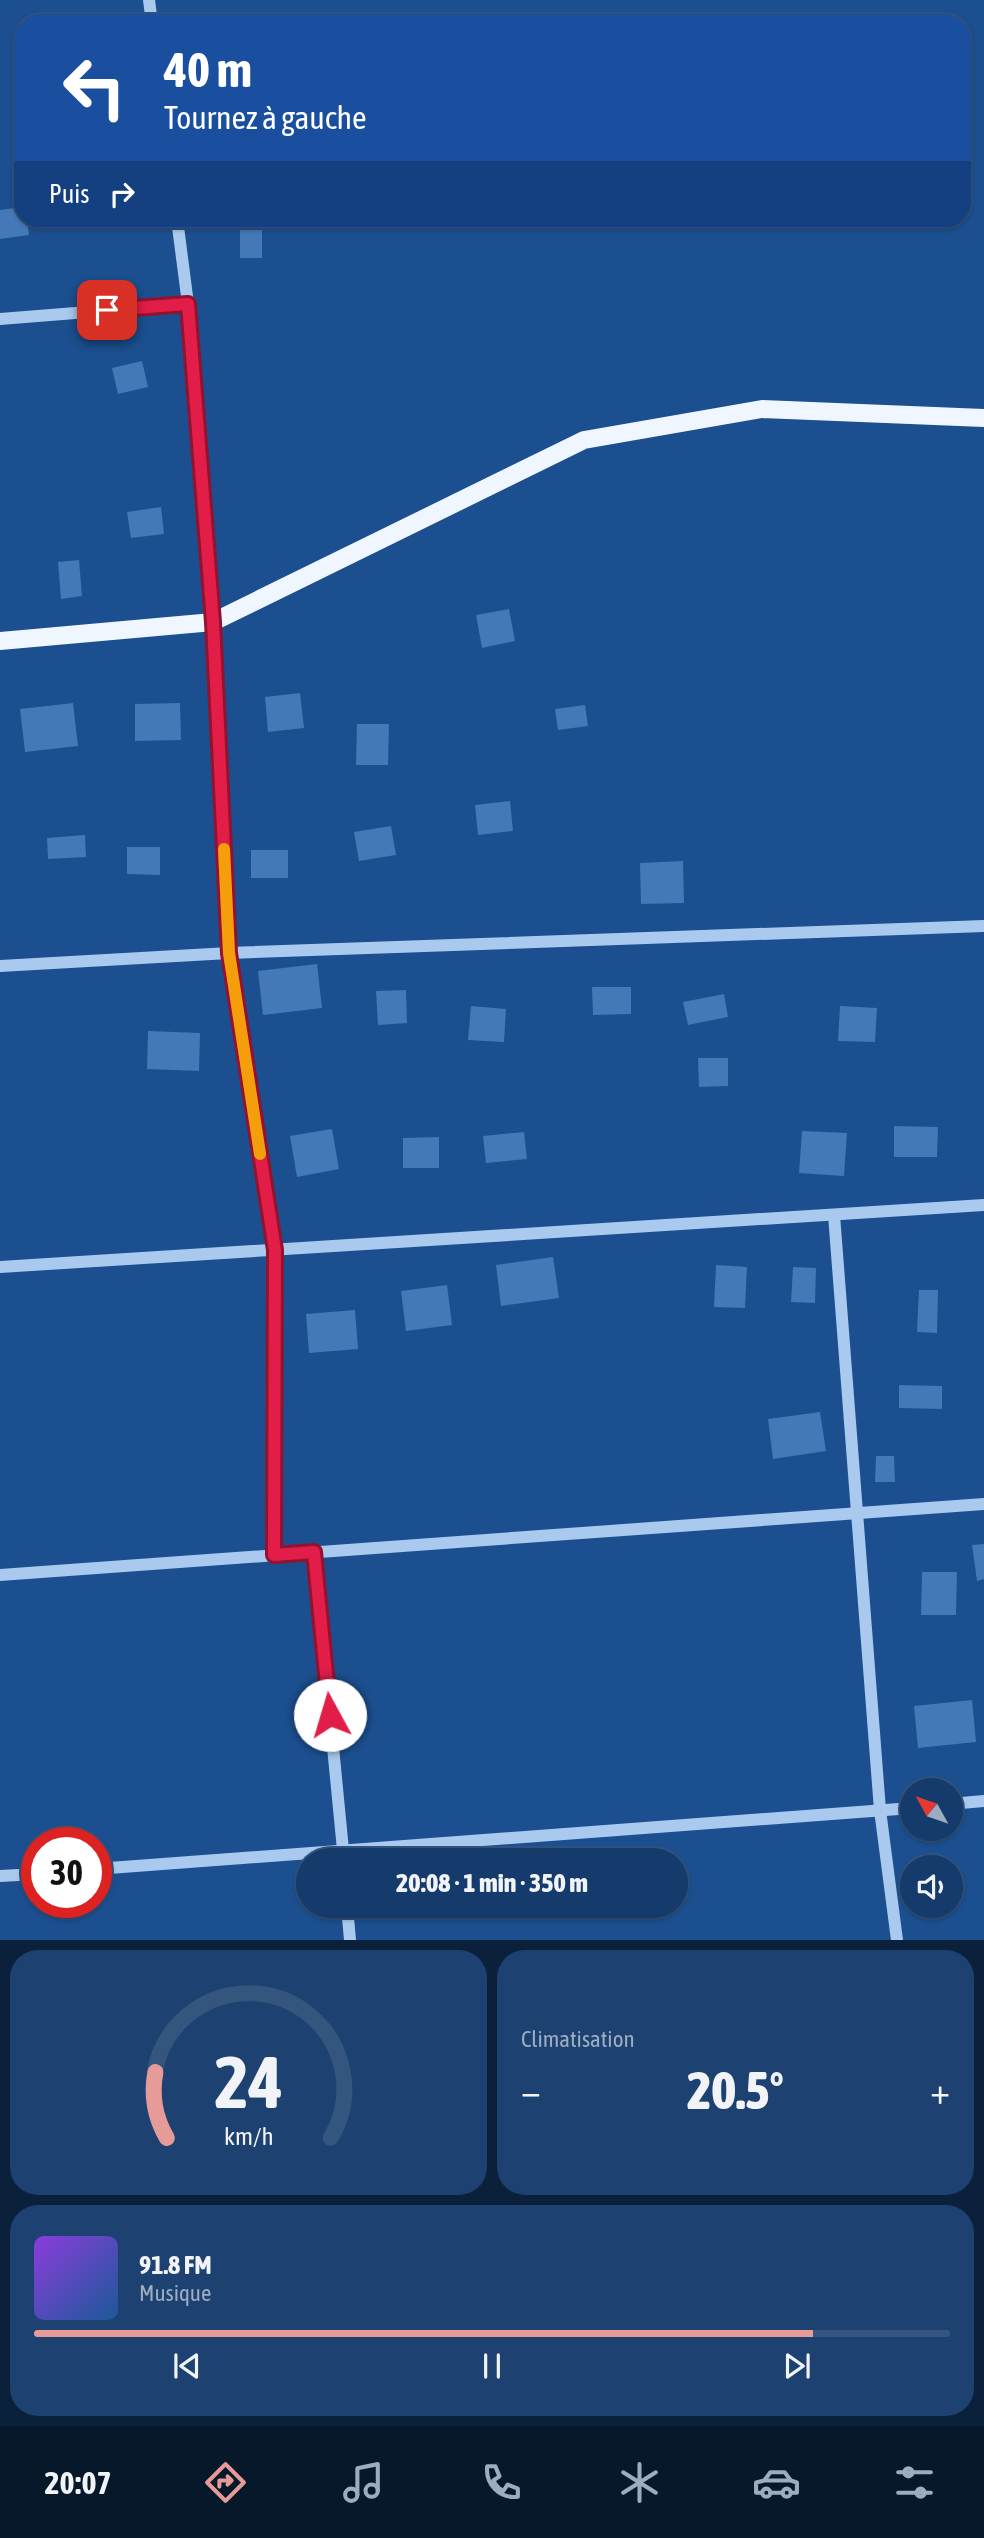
<!DOCTYPE html>
<html lang="fr">
<head>
<meta charset="utf-8">
<style>
	:root { --surface:#143b6b; --page:#1d4271; --text:#f1f3f6; --muted:#9dadc1; --line:#33557e; --accent:#e69b98 }
	body { margin:0; font-family:"Asap Condensed",sans-serif; background:var(--page); color:var(--text); height:100vh; display:flex; flex-direction:column; font-size:26px; white-space:nowrap }
	* { box-sizing:border-box; margin:0 }
	p { font-size:23px; color:var(--muted) }
	.icon { flex:none; width:38px; height:38px; fill:none; stroke:currentColor; stroke-width:2; stroke-linecap:round; stroke-linejoin:round }
	.map { position:relative; height:1940px; overflow:hidden }
	.details { display:flex; flex-direction:column; gap:10px; padding:10px; background:#0b203b; flex:1 }
	.details>* { flex:none }
	.top-card { position:absolute; left:14px; top:14px; width:957px; height:214px; border-radius:28px; box-shadow:0 2px 5px #0004,0 0 0 2px var(--line); background:#1a4fa0; color:#fff; overflow:hidden }
	.needle { width:46px; rotate:310deg }
	.tools { position:absolute; left:900px; top:1778px; display:grid; gap:14px }
	.tools a { display:grid; place-items:center; width:63px; height:63px; border-radius:50%; background:var(--surface); box-shadow:0 2px 5px #0004,0 0 0 2px var(--line); font-size:35px }
	.speed { position:absolute; left:21px; top:1827px; display:flex; gap:14px; font-size:35px; font-weight:700; text-align:center }
	.speed>* { display:grid; place-content:center; width:91px; height:91px; border-radius:50%; background:var(--surface); box-shadow:0 2px 5px #0004,0 0 0 2px var(--line); line-height:1 }
	.speed .limit { border:10px solid #d22; background:#fff; color:#111 }
	.pin { position:absolute; display:grid; place-items:center; width:60px; height:60px; color:#fff; margin:-30px; border-radius:14px; box-shadow:0 4px 10px #0006 }
	.me { position:absolute; width:77px; margin:-38px; rotate:354deg; stroke-linejoin:round; filter:drop-shadow(0 0 5px #0008) }
	.turn { display:flex; align-items:center; gap:24px; height:147px; padding:0 35px; font-size:32px }
	.turn .icon { width:91px; height:91px; stroke-width:2.5 }
	.turn b { display:block; font-size:49px; line-height:60px }
	.then { display:flex; align-items:center; height:66px; padding:0 35px; background:#0003; gap:14px; font-size:26px }
	.big { font-size:52px; font-weight:800; line-height:1.1 }
	.details .widget { flex:1; display:flex; flex-direction:column; justify-content:center; gap:10px; min-width:0; padding:0 24px; border-radius:28px; background:var(--page) }
	.details .dial { align-items:center; gap:0 }
	.dial svg { height:182px; overflow:visible; fill:none; stroke:var(--line); stroke-width:7; stroke-linecap:round; text-anchor:middle }
	.dial text { fill:var(--text); stroke:none }
	.song { display:flex; align-items:center; gap:21px }
	.cover { width:84px; height:84px; border-radius:10px; background:linear-gradient(135deg,hsl(270 70% 55%),hsl(210 70% 35%)) }
	.played { height:7px; border-radius:4px; background:linear-gradient(90deg,var(--accent) 85%,var(--line) 85%) }
	.keys { display:flex; justify-content:space-around; direction:ltr }
	.heat { display:flex; justify-content:space-between; align-items:center; font-size:38px; direction:ltr }
	.details .tiles { flex:1; display:grid; gap:10px; grid-template-columns:1fr 1fr }
	.widget:last-child { grid-column:span 2 }
	.trip { position:absolute; left:296px; top:1848px; width:392px; height:70px; border-radius:35px; background:var(--surface); box-shadow:0 2px 5px #0004,0 0 0 2px var(--line); font-weight:800; line-height:70px; text-align:center }
	.dock { display:flex; height:112px; justify-content:space-around; align-items:center; background:#08182b; color:var(--muted) }
	.dock .icon { width:49px; height:49px }
	.dock .on { color:var(--accent) }
	.dock b { font-size:32px; color:var(--text) }
	.map>svg:first-child { display:block }
	.building { fill:#4478b7 }
	.lines { fill:none; stroke-linecap:round; stroke-linejoin:round }
	.minor { stroke:#a9c9ee; stroke-width:12 }
	.major { stroke:#f0f6ff; stroke-width:18 }
	.route-casing { stroke:#92132f; stroke-width:18 }
	.route { stroke:#e11d48; stroke-width:12 }
	.slow { stroke:#f59e0b; stroke-width:12 }
</style>
</head>
<body>
<div class="map">
<svg width="984" height="1940" viewBox="0 0 984 1940">
	<rect width="100%" height="100%" fill="#1b4f8f"/>
	<g class="building">
		<polygon points="23,207 23,219 27,219 29,235 0,239 0,210"/>
		<rect x="240" y="219" width="22" height="39"/>
		<polygon points="142,361 148,387 118,394 112,368"/>
		<polygon points="161,507 164,534 131,538 127,512"/>
		<polygon points="79,560 82,596 61,599 58,562"/>
		<polygon points="509,609 515,641 482,648 476,615"/>
		<polygon points="300,693 304,728 268,732 265,697"/>
		<polygon points="73,703 78,746 25,752 20,709"/>
		<polygon points="180,703 181,740 135,741 135,704"/>
		<polygon points="585,705 588,726 558,730 555,709"/>
		<polygon points="357,724 389,724 388,765 356,765"/>
		<polygon points="510,801 513,831 478,835 475,805"/>
		<polygon points="391,826 396,855 359,861 354,832"/>
		<polygon points="85,835 86,857 48,859 47,838"/>
		<polygon points="127,847 160,847 160,875 127,874"/>
		<rect x="251" y="850" width="37" height="28"/>
		<polygon points="683,861 684,903 641,904 640,863"/>
		<polygon points="317,964 322,1008 263,1015 258,971"/>
		<polygon points="592,987 631,987 631,1014 593,1015"/>
		<polygon points="406,990 407,1023 378,1025 376,991"/>
		<polygon points="724,994 728,1017 688,1025 683,1002"/>
		<polygon points="471,1006 506,1009 504,1042 468,1040"/>
		<polygon points="840,1006 877,1008 875,1042 838,1041"/>
		<polygon points="148,1031 200,1033 199,1071 147,1069"/>
		<polygon points="698,1058 728,1058 728,1086 699,1087"/>
		<polygon points="894,1126 938,1127 937,1157 894,1157"/>
		<polygon points="332,1129 339,1169 297,1177 290,1136"/>
		<polygon points="802,1131 847,1133 844,1176 799,1173"/>
		<polygon points="524,1132 527,1159 486,1163 483,1136"/>
		<polygon points="439,1137 439,1168 403,1168 403,1138"/>
		<polygon points="553,1257 559,1298 501,1306 496,1265"/>
		<polygon points="716,1265 747,1267 745,1308 714,1307"/>
		<polygon points="793,1267 816,1268 815,1303 791,1302"/>
		<polygon points="447,1285 452,1325 406,1331 401,1291"/>
		<polygon points="919,1290 938,1290 937,1333 917,1332"/>
		<polygon points="355,1310 358,1349 309,1353 306,1314"/>
		<polygon points="899,1385 942,1386 942,1409 899,1408"/>
		<polygon points="820,1412 826,1451 773,1459 768,1419"/>
		<polygon points="876,1456 894,1456 895,1482 875,1482"/>
		<polygon points="984,1544 984,1579 977,1581 972,1545"/>
		<polygon points="922,1572 957,1572 956,1615 921,1615"/>
		<polygon points="972,1700 976,1742 918,1748 914,1706"/>
	</g>
	<g class="lines">
		<g class="minor">
			<polyline points="149,0 152,23"/>
			<polyline points="177,219 188,304 213,622 229,953 275,1250 274,1555"/>
			<polyline points="0,319 188,304"/>
			<polyline points="0,966 229,953 984,926"/>
			<polyline points="834,1215 880,1810 897,1940"/>
			<polyline points="0,1267 984,1205"/>
			<polyline points="314,1552 344,1860"/>
			<polyline points="0,1575 984,1504"/>
			<polyline points="950,1804 984,1801"/>
			<polyline points="96,1869 912,1808"/>
			<polyline points="0,1876 37,1874"/>
			<polyline points="347,1906 350,1940"/>
		</g>
		<polyline class="major" points="0,641 213,622 584,440 762,409 984,418"/>
	</g>
	<g class="lines">
		<defs>
			<polyline id="route" points="107,310 188,304 213,622 229,953 275,1250 274,1555 314,1552 330,1715"/>
		</defs>
		<use href="#route" class="route-casing"/>
		<use href="#route" class="route"/>
		<polyline class="slow" points="224,849 229,953 260,1154"/>
	</g>
</svg>
<div class="tools">
<a><svg class="needle" viewBox="-14 -14 28 28"><path d="M0-13l5 13h-10z" fill="#e53935"/><path d="M0 13l5-13h-10z" fill="#9dadc1"/></svg></a>
<a><svg class="icon" aria-label="sound" viewBox="0 0 24 24"><path d="M4 9h4l5-4v14l-5-4H4zM17 9q2 3 0 6"/></svg></a>
</div>
<div class="speed"><div class="limit">30</div></div>
<div class="pin" style="left:107px;top:310px;background:#d93025"><svg class="icon" aria-label="arrive" viewBox="0 0 24 24"><path d="M6 21V4h12l-3 4 3 4H6"/></svg></div>
<svg class="me" style="left:330px;top:1715px" viewBox="-20 -20 40 40"><circle r="19" fill="#fff"/><path d="M0-13L10 11 0 6-10 11z" fill="#e11d48"/></svg>
<div class="trip">20:08 · 1 min · 350 m</div>
<div class="top-card">
<div class="turn"><svg class="icon" aria-label="left" viewBox="0 0 24 24"><path d="M17 20v-9H6M10 6l-5 5 5 5"/></svg><div><b>40 m</b>Tournez à gauche</div></div>
<div class="then">Puis<svg class="icon" aria-label="right" viewBox="0 0 24 24"><path d="M7 20v-9h11M14 6l5 5-5 5"/></svg></div>
</div>
</div>
<section class="details">
<div class="tiles">
<div class="widget dial"><svg viewBox="0 0 100 80">
<path d="M14 69A42 42 0 1 1 86 69"/>
<path d="M14 69A42 42 0 0 1 9 40" stroke="#e69b98"/>
<text x="50" y="56" font-size="32" font-weight="700">24</text>
<text x="50" y="72" font-size="11">km/h</text>
</svg></div>
<div class="widget"><p>Climatisation</p>
<div class="heat"><a>−</a><b class="big">20.5°</b><a>+</a></div>
</div>
<div class="widget">
<div class="song"><i class="cover"></i><div><b>91.8 FM</b><p>Musique</p></div></div>
<div class="played"></div>
<div class="keys"><svg class="icon" aria-label="previous" viewBox="0 0 24 24"><path d="M18 5L8 12l10 7zM5 5v14"/></svg><svg class="icon" aria-label="pause" viewBox="0 0 24 24"><path d="M8 5v14M16 5v14"/></svg><svg class="icon" aria-label="next" viewBox="0 0 24 24"><path d="M6 5l10 7-10 7zM19 5v14"/></svg></div>
</div>
</div>
</section>
<nav class="dock">
<b>20:07</b>
<svg class="icon on" aria-label="directions" viewBox="0 0 24 24"><path d="M12 3l9 9-9 9-9-9zM9 14v-3h6M13 9l2 2-2 2"/></svg>
<svg class="icon" aria-label="music" viewBox="0 0 24 24"><path d="M9 18V5l10-2v13"/><circle cx="6" cy="18" r="3"/><circle cx="16" cy="16" r="3"/></svg>
<svg class="icon" aria-label="phone" viewBox="0 0 24 24"><path d="M5 4h4l2 5-3 2q2 4 5 5l2-3 5 2v4C11 20 4 13 5 4z"/></svg>
<svg class="icon" aria-label="climate" viewBox="0 0 24 24"><path d="M12 3v18M4 7l16 10M4 17L20 7"/></svg>
<svg class="icon" aria-label="car" viewBox="0 0 24 24"><path d="M5 17H2v-5l4-1 3-4h7l3 4 3 1v5h-3M9 17h6M6 11h13"/><circle cx="7" cy="17" r="2"/><circle cx="17" cy="17" r="2"/></svg>
<svg class="icon" aria-label="filters" viewBox="0 0 24 24"><path d="M4 7h16M4 17h16"/><circle cx="9" cy="7" r="2"/><circle cx="15" cy="17" r="2"/></svg>
</nav>
</body>
</html>
